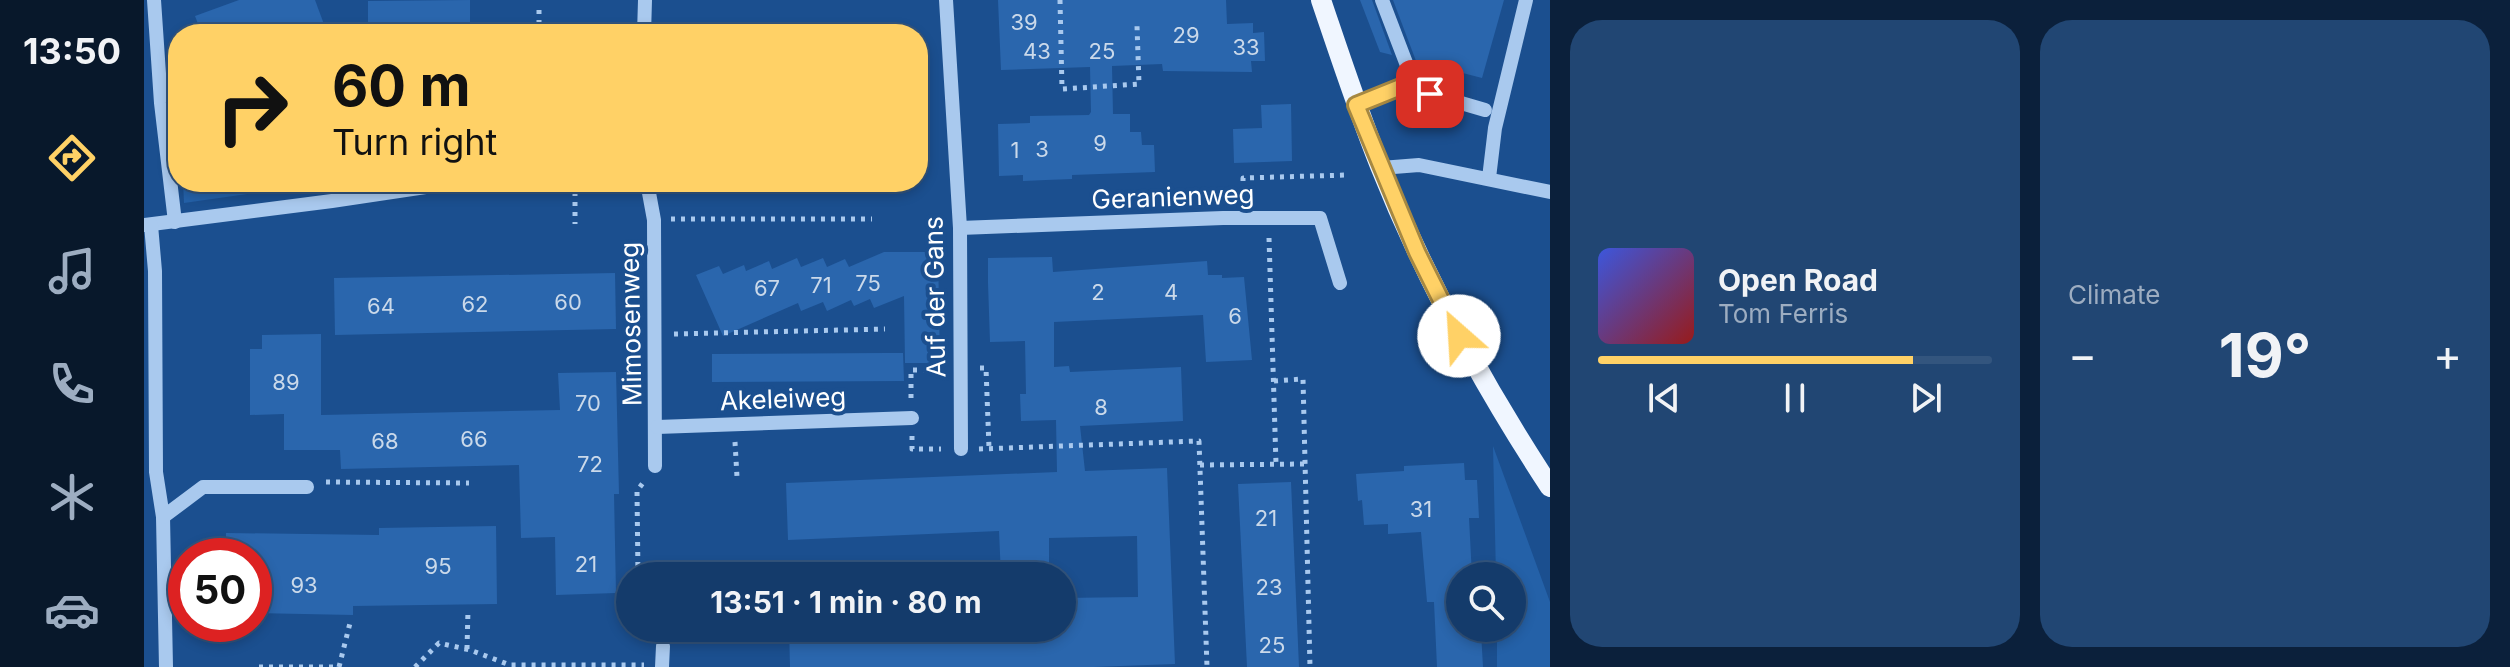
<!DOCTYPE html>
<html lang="en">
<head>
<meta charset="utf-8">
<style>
	:root { --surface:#143b6b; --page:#214673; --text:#f1f3f6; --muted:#9dadc1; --line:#33557e; --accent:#ffd166 }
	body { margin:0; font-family:Inter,sans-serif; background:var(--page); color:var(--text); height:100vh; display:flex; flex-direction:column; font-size:30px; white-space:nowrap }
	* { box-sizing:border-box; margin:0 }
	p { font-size:26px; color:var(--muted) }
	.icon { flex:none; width:44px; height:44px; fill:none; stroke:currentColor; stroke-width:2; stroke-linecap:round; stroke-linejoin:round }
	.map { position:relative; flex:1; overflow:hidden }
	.sheet { display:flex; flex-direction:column; gap:20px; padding:20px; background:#0b203b; width:960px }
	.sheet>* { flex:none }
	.top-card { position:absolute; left:24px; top:24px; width:760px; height:168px; border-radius:32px; box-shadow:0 4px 12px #0003,0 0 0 2px var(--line); background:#ffd166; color:#111; overflow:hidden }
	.tools { position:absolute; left:1302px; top:562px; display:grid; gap:16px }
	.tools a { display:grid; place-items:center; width:80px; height:80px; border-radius:50%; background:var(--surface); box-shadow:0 4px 12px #0003,0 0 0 2px var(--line); font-size:40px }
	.speed { position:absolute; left:24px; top:538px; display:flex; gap:16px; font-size:40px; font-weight:700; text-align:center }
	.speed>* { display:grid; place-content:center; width:104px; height:104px; border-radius:50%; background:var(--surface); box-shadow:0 4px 12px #0003,0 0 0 2px var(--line); line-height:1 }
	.speed .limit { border:12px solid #d22; background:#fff; color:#111 }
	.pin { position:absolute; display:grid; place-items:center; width:68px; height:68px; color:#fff; margin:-34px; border-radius:16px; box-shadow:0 4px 12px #0006 }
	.me { position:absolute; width:88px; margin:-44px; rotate:334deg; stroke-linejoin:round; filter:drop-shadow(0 0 6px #0008) }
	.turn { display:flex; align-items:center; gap:28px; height:168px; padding:0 32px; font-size:36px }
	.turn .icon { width:104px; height:104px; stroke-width:2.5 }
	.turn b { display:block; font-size:56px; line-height:68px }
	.big { font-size:60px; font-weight:700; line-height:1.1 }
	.sheet .widget { flex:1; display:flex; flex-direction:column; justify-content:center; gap:12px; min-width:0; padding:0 28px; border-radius:32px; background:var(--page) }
	.song { display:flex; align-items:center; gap:24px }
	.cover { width:96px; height:96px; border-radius:12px; background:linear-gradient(135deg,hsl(230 70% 55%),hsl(0 70% 35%)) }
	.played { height:8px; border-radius:4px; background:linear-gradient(90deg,var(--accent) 80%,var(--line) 80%) }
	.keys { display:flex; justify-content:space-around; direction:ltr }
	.heat { display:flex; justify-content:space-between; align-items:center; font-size:44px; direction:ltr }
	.sheet .tiles { flex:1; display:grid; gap:20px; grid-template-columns:repeat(2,1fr) }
	.trip { position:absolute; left:472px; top:562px; width:460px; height:80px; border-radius:40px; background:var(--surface); box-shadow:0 4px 12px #0003,0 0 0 2px var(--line); font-weight:700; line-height:80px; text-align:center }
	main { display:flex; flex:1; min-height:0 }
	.tabs { display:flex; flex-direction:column; width:144px; justify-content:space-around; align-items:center; background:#08182b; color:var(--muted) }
	.tabs .icon { width:56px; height:56px }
	.tabs .active { color:var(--accent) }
	.tabs b { font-size:36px; color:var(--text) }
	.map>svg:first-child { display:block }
	.green { fill:#2461a8 }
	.building { fill:#2a66ad }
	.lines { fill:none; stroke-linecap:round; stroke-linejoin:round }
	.path { stroke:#a9c9ee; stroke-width:5; stroke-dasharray:4 6; stroke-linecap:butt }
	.minor { stroke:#a9c9ee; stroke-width:14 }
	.major { stroke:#f0f6ff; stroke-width:20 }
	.route-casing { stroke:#a68842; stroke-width:20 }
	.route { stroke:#ffd166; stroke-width:14 }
	.labels { text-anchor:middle; stroke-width:8; stroke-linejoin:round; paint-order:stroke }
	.number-label { font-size:22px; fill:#cad9ea }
	.street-label { font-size:26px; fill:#fff; stroke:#1b4f8f }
</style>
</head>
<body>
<main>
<nav class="tabs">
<b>13:50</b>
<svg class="icon active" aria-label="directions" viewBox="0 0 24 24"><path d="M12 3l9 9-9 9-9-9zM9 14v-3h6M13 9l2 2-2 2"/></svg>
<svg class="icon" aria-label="music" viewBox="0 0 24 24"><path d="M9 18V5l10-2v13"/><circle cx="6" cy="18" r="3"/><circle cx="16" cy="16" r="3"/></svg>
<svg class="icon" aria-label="phone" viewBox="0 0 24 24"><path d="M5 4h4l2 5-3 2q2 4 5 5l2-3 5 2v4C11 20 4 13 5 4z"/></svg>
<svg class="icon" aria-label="climate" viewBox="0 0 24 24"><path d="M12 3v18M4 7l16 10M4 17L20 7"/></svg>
<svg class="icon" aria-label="car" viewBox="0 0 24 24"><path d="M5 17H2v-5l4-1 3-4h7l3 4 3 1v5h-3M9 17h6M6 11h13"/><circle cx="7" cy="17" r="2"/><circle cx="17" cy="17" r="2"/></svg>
</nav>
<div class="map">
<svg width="1406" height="667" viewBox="0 0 1406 667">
	<rect width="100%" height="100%" fill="#1b4f8f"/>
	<g class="green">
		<polygon points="39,182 189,182 40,203"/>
		<polygon points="1349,446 1406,602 1406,667 1353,667 1353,628 1368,628 1368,576 1352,576"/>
	</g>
	<g class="building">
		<polygon points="95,0 171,0 181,27 162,34 58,34 51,16"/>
		<polygon points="326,0 326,34 224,34 224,1"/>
		<polygon points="854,0 1082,0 1083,24 1109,23 1109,33 1120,32 1121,61 1107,61 1108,72 1019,71 1018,64 968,66 969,114 986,114 986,132 997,132 998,145 1010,145 1011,172 928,175 928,179 902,180 879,181 879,175 855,176 854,124 886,123 886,116 945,115 947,112 946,67 857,70"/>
		<polygon points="1216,0 1228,0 1248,55 1236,52"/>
		<polygon points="1249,0 1360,0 1338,78 1272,61"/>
		<polygon points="1147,104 1148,161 1090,163 1089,129 1118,128 1117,105"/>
		<polygon points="740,252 794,252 796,363 761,363 760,296 730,308 726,299 710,306 707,300 683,311 679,302 657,311 654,303 579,336 552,275 575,266 579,274 600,265 602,271 625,261 628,269 653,258 657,267 679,258 683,267 701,259 705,267"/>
		<polygon points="908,257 909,272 1063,261 1064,275 1078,275 1078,278 1100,277 1108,360 1062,362 1059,315 910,322 910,367 925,366 926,372 1037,367 1039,421 936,426 941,471 1023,468 1031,664 950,667 646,667 645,628 918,628 918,598 994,597 993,536 905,538 905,576 857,576 855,531 644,540 642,483 913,472 912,420 877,421 876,394 882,394 881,341 846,342 844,283 844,258"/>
		<polygon points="471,273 472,329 191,335 190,278"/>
		<polygon points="177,334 177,415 416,410 414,373 472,372 475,494 470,494 472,593 412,595 411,537 377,538 375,465 197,469 196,450 140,450 140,414 106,415 106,349 118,349 118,335"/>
		<polygon points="743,353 759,353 760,381 568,382 568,354"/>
		<polygon points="1320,463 1321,480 1333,480 1335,518 1325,518 1328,576 1316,576 1316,628 1337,631 1339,667 1293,667 1290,602 1283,602 1277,532 1244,534 1244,524 1220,525 1218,500 1214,501 1212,474 1260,471 1260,466"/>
		<polygon points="1147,482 1155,667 1103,667 1094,484"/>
		<polygon points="352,526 353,604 209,606 209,615 110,613 110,556 82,556 82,533 235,535 235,528"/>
	</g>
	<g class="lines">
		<g class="path">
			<polyline points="916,0 918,89 995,84 993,26"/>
			<polyline points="395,34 395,7"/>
			<polyline points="431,182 431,224"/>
			<polyline points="1099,201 1099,178 1203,175"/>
			<polyline points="527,219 728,219"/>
			<polyline points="1125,238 1132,464"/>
			<polyline points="530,334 741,329"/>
			<polyline points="836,368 842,368 845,448"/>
			<polyline points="1130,381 1159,379 1166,667"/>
			<polyline points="767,398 767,370 798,370"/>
			<polyline points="768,436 768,449 797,449"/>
			<polyline points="591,442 593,477"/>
			<polyline points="835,449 1055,441 1063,667"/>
			<polyline points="1056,465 1161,464"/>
			<polyline points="182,482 325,483"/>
			<polyline points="494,576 493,491 501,480"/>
			<polyline points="323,649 324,610"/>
			<polyline points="115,667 190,667"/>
			<polyline points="195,667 206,623"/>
			<polyline points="271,667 295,643 326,650 366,665 500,665"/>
		</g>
		<g class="minor">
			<polyline points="10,0 17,103 31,222"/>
			<polyline points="802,0 816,228 817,449"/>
			<polyline points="1238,0 1264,68 1259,86"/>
			<polyline points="500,34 501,0"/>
			<polyline points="1212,105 1259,86 1341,110"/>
			<polyline points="1237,168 1275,165 1406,192"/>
			<polyline points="1345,178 1351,128 1382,0"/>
			<polyline points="503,182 510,220 511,466"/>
			<polyline points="0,225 188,201 315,182"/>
			<polyline points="7,225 11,271 12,472 19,517 22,667"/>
			<polyline points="816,228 1079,218 1176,218 1196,283"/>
			<polyline points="513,427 768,418"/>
			<polyline points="19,517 59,487 163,487"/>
			<polyline points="518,667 519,646"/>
		</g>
		<path class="major" d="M1177,0C1196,56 1214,111 1236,166C1281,279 1339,385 1406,487"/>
	</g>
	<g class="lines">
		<defs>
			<polyline id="route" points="1286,94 1259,86 1212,105 1273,252 1315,336"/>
		</defs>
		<use href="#route" class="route-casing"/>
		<use href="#route" class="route"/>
	</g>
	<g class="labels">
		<g class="number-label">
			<text x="880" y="30">39</text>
			<text x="1042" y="43">29</text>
			<text x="1102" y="55">33</text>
			<text x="893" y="59">43</text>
			<text x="958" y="59">25</text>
			<text x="956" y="151">9</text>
			<text x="898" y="157">3</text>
			<text x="871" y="158">1</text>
			<text x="724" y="291">75</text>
			<text x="677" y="293">71</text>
			<text x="623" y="296">67</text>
			<text x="954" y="300">2</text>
			<text x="1027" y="300">4</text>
			<text x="424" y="310">60</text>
			<text x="331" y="312">62</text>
			<text x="237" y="314">64</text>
			<text x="1091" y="324">6</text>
			<text x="142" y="390">89</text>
			<text x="444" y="411">70</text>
			<text x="957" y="415">8</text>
			<text x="330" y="447">66</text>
			<text x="241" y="449">68</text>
			<text x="446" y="472">72</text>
			<text x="1277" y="517">31</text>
			<text x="1122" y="526">21</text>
			<text x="442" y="572">21</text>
			<text x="294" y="574">95</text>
			<text x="160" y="593">93</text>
			<text x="1125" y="595">23</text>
			<text x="1128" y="653">25</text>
		</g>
		<g class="street-label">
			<text transform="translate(1029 197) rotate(-2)" y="9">Geranienweg</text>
			<text transform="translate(791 297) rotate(-91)" y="9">Auf der Gans</text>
			<text transform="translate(487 324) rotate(-91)" y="9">Mimosenweg</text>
			<text transform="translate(639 399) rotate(-2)" y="9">Akeleiweg</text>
		</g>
	</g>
</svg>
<div class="tools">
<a><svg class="icon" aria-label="search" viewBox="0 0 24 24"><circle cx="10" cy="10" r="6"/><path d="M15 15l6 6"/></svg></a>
</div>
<div class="speed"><div class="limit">50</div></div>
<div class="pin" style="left:1286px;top:94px;background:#d93025"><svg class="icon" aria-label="arrive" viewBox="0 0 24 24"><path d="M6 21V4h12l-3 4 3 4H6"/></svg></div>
<svg class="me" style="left:1315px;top:336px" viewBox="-20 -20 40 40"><circle r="19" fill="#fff"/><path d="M0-13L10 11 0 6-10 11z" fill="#ffd166"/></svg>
<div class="trip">13:51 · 1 min · 80 m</div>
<div class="top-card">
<div class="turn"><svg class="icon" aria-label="right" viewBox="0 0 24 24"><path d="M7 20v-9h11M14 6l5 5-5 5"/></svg><div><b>60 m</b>Turn right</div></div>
</div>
</div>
<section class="sheet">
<div class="tiles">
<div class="widget">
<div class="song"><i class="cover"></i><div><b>Open Road</b><p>Tom Ferris</p></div></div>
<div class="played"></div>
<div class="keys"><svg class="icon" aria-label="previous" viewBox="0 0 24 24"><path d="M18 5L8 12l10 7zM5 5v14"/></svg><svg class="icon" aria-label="pause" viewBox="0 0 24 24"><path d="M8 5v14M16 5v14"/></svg><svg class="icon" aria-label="next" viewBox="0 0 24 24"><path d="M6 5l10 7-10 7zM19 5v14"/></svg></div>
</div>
<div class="widget"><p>Climate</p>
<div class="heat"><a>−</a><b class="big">19°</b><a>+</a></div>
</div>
</div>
</section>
</main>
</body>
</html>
